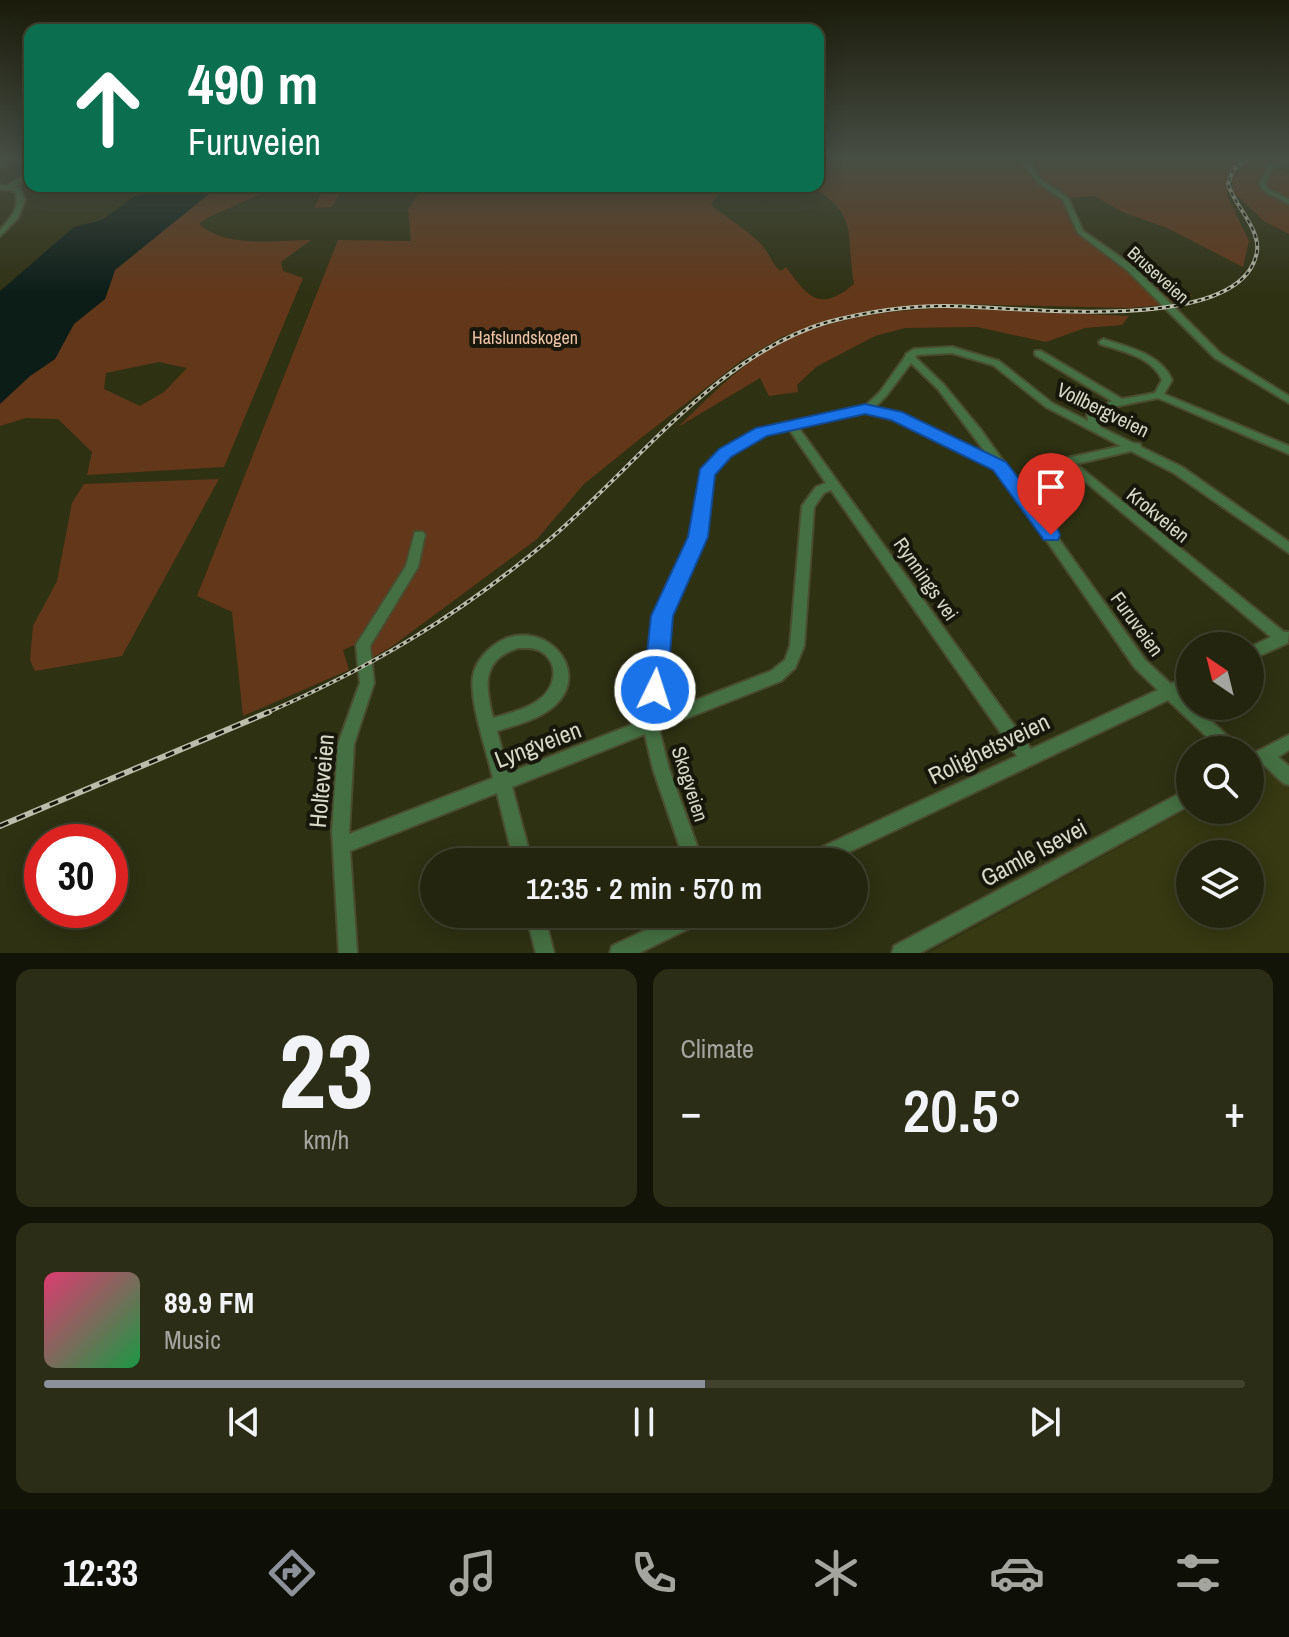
<!DOCTYPE html>
<html lang="en">
<head>
<meta charset="utf-8">
<style>
	:root { --surface:#23250e; --page:#2b2d17; --text:#f1f3f6; --muted:#a3a59e; --line:#40422e; --accent:#8c9099 }
	body { margin:0; font-family:"Archivo Narrow",sans-serif; background:var(--page); color:var(--text); height:100vh; display:flex; flex-direction:column; font-size:30px; white-space:nowrap }
	* { box-sizing:border-box; margin:0 }
	p { font-size:26px; color:var(--muted) }
	.icon { flex:none; width:44px; height:44px; fill:none; stroke:currentColor; stroke-width:2; stroke-linecap:round; stroke-linejoin:round }
	.map { position:relative; height:953px; overflow:hidden }
	.sheet { display:flex; flex-direction:column; gap:16px; padding:16px; background:#131408; flex:1 }
	.sheet>* { flex:none }
	.hud { position:absolute; left:24px; top:24px; width:800px; height:168px; border-radius:16px; box-shadow:0 4px 20px #0003,0 0 0 2px var(--line); background:#0b6e4f; color:#fff; overflow:hidden }
	.needle { width:52px; rotate:325deg }
	.buttons { position:absolute; left:1176px; top:632px; display:grid; gap:16px }
	.buttons a { display:grid; place-items:center; width:88px; height:88px; border-radius:50%; background:var(--surface); box-shadow:0 4px 20px #0003,0 0 0 2px var(--line); font-size:40px }
	.speed { position:absolute; left:24px; top:824px; display:flex; gap:16px; font-size:40px; font-weight:700; text-align:center }
	.speed>* { display:grid; place-content:center; width:104px; height:104px; border-radius:50%; background:var(--surface); box-shadow:0 4px 20px #0003,0 0 0 2px var(--line); line-height:1 }
	.speed .limit { border:12px solid #d22; background:#fff; color:#111 }
	.pin { position:absolute; display:grid; place-items:center; width:68px; height:68px; color:#fff; margin:-82px -34px; border-radius:50% 50% 50% 0; rotate:-45deg; box-shadow:0 0 8px #0007 }
	.pin .icon { rotate:45deg }
	.me { position:absolute; width:88px; margin:-44px; rotate:4deg; stroke-linejoin:round; filter:drop-shadow(0 0 6px #0008) }
	.turn { display:flex; align-items:center; gap:28px; height:168px; padding:0 32px; font-size:36px }
	.turn .icon { width:104px; height:104px; stroke-width:2.5 }
	.turn b { display:block; font-size:56px; line-height:68px }
	.big { font-size:60px; font-weight:600; line-height:1.1 }
	.sheet .card { flex:1; display:flex; flex-direction:column; justify-content:center; gap:12px; min-width:0; padding:0 28px; border-radius:16px; background:var(--page) }
	.sheet .dial { align-items:center; gap:0 }
	.dial b { font-size:104px; line-height:1 }
	.song { display:flex; align-items:center; gap:24px }
	.cover { width:96px; height:96px; border-radius:12px; background:linear-gradient(135deg,hsl(340 70% 55%),hsl(140 70% 35%)) }
	.played { height:8px; border-radius:4px; background:linear-gradient(90deg,var(--accent) 55%,var(--line) 55%) }
	.keys { display:flex; justify-content:space-around; direction:ltr }
	.heat { display:flex; justify-content:space-between; align-items:center; font-size:44px; direction:ltr }
	.sheet .tiles { flex:1; display:grid; gap:16px; grid-template-columns:1fr 1fr }
	.card:last-child { grid-column:span 2 }
	.trip { position:absolute; left:420px; top:848px; width:448px; height:80px; border-radius:40px; background:var(--surface); box-shadow:0 4px 20px #0003,0 0 0 2px var(--line); font-weight:600; line-height:80px; text-align:center }
	.dock { display:flex; height:128px; justify-content:space-around; align-items:center; background:#0e0f06; color:var(--muted) }
	.dock .icon { width:56px; height:56px }
	.dock .active { color:var(--accent) }
	.dock b { font-size:36px; color:var(--text) }
	.map>svg:first-child { display:block }
	.built { fill:#363912; fill-rule:evenodd }
	.green { fill:#633719; fill-rule:evenodd }
	.water { fill:#0c1d18 }
	.lines { fill:none; stroke-linecap:round; stroke-linejoin:round }
	.minor-casing { stroke:#4a4c30; stroke-width:4 }
	.minor { fill:#457043; fill-rule:evenodd }
	.rail-far1-casing { stroke:#bbbdaa; stroke-width:4 }
	.rail-casing { stroke:#bbbdaa; stroke-width:6 }
	.rail-far1 { stroke:#17180b; stroke-width:2; stroke-dasharray:4; stroke-linecap:butt }
	.rail { stroke:#17180b; stroke-width:3; stroke-dasharray:9; stroke-linecap:butt }
	.route { fill:#1a73e8; stroke:#114b97; stroke-width:2 }
	.labels { text-anchor:middle; stroke-width:8; stroke-linejoin:round; paint-order:stroke }
	.far-street-label { font-size:18px; fill:#d7d9c8; stroke:#17180b }
	.far-park-label { font-size:18px; fill:#f1c4a8; stroke:#17180b }
	.street-label { font-size:20px; fill:#d7d9c8; stroke:#17180b }
	.near-street-label { font-size:24px; fill:#d7d9c8; stroke:#17180b }
</style>
</head>
<body>
<div class="map">
<svg width="1289" height="953" viewBox="0 0 1289 953">
	<rect width="100%" height="100%" fill="#2f3113"/>
	<path class="built" d="M1256,769L1273,773L1289,789V953H928L1190,808L1250,810V773ZM1190,854H1250V914H1190Z"/>
	<g class="green">
		<path d="M818,160H1244L1228,173L1227,195L1249,241L1243,267L1167,228L1122,212L1095,196L1067,198L1076,228L1092,242L1193,296L1163,305L1129,308L958,304L897,307L826,321L782,337L741,361L641,438L584,484L537,539L391,647L367,661L370,638L343,650L349,670L243,716L232,612L197,596L338,240L411,241L408,209L424,186H701L719,193L711,205C728,218 747,230 762,245C770,254 772,265 781,271L786,267C808,297 819,313 854,284C845,235 861,214 809,186H818Z"/>
		<polygon points="1251,160 1286,160 1272,167 1289,174 1289,234 1265,222 1233,192 1232,177"/>
		<path d="M218,186L343,188L332,207L314,208L321,194C291,177 259,195 232,207C221,212 207,216 199,224C227,249 277,240 311,240L281,262L283,271L303,278L224,467L87,475L92,452L58,419L26,418L0,426V404L30,376L55,359L74,324L105,299L115,270ZM159,362L187,368L164,392L140,406L104,389L106,373Z"/>
		<path d="M948,308L1129,316L1122,325L1085,328L1046,342L977,327L905,328L875,336L816,367L797,385L798,392L769,396L760,378L678,427C701,405 724,381 750,362C806,320 881,310 948,308Z"/>
		<polygon points="219,479 122,656 35,671 30,660 33,626 57,581 72,503 84,484"/>
	</g>
	<polygon class="water" points="158,186 219,186 115,270 105,299 74,324 55,359 30,376 0,404 0,291 74,227 102,220 132,198"/>
	<g class="lines">
		<defs>
			<g id="minor">
				<polygon points="1022,160 1028,160 1040,179 1068,198 1083,231 1133,266 1221,354 1289,396 1289,403 1215,358 1127,270 1078,233 1063,200 1036,181"/>
				<polygon points="1281,160 1289,160 1273,168 1265,183 1268,189 1289,199 1289,204 1264,191 1259,183 1269,166"/>
				<path d="M30,172V177L14,187L20,188L25,200L18,218L0,236V230C11,218 21,207 15,191L0,189V185L6,186Z"/>
				<path d="M1103,339C1128,347 1161,354 1172,380L1164,394L1289,446V454L1158,398L1118,406L1097,416L1100,427L1133,443L1140,444L1141,447L1182,467L1289,542V553L1174,473L1131,451L1076,464L1284,632H1289L1288,643L1250,660V647L1271,637L1062,462L1067,458L1121,446L1046,407L993,365L952,353L917,355L915,357L944,385L981,430L1145,660L1171,684L1190,675V689L1181,693L1190,701V706H1195L1237,745L1240,750H1221L1168,700L828,862H800L803,856L1017,756L831,490L824,493L814,507L804,646L795,668L781,681L659,729L669,769L703,862H685L653,769L645,734L512,787L532,862H514L497,793L350,851L357,953H339L332,831L338,744L360,683L356,645L406,566L415,532H423L425,535L418,567L370,646L374,683L354,744L349,834L493,778C487,752 469,701 473,676C475,664 484,653 493,646C538,611 597,669 553,707C537,720 516,725 497,731L508,773L644,720L655,616L692,537L705,468L734,442L758,430L785,424L786,422H794L864,407L880,392L905,357L906,354L914,349L952,347L999,361L1052,403L1088,421L1087,415L1088,413L1112,401L1035,355V351H1041L1122,399L1155,393L1162,380C1153,357 1121,351 1100,344L1099,342ZM911,363L938,389L989,457L909,418L874,408L886,396ZM867,412L901,422L997,469L1135,668L1158,690L1031,749L798,427ZM789,429L826,483L816,487L802,506L790,646L785,660L771,671L660,714L669,616L704,537L715,469L742,446L765,435ZM518,648C526,648 535,647 542,652C560,664 555,688 540,699C526,710 509,713 493,718C485,686 481,660 518,648Z"/>
				<polygon points="1289,735 1289,750 1278,757 1289,766 1289,785 1283,783 1264,765 1250,772 1250,755"/>
				<polygon points="1190,788 1190,805 920,953 892,953 894,946"/>
				<polygon points="526,914 544,914 554,953 536,953"/>
				<polygon points="680,914 709,914 706,920 639,953 610,953 612,946"/>
			</g>
		</defs>
		<use href="#minor" class="minor-casing"/>
		<use href="#minor" class="minor"/>
		<defs>
			<path id="rail-far1" d="M264,714C374,666 458,616 550,539C636,466 718,354 828,322C866,312 905,306 944,306C1006,305 1244,339 1257,251C1260,228 1234,205 1228,184L1233,170L1246,160"/>
			<polyline id="rail" points="0,826 269,712"/>
		</defs>
		<use href="#rail-far1" class="rail-far1-casing"/>
		<use href="#rail" class="rail-casing"/>
		<use href="#rail-far1" class="rail-far1"/>
		<use href="#rail" class="rail"/>
	</g>
	<linearGradient id="sky" x2="0" y2="1"><stop stop-color="#1a1b0a"/><stop offset="0.54" stop-color="#474e44"/><stop offset="1" stop-color="#474e44" stop-opacity="0"/></linearGradient>
	<rect width="1289" height="294" fill="url(#sky)"/>
	<polygon class="route" points="865,404 902,412 1006,462 1058,530 1060,535 1058,540 1044,540 993,470 891,420 865,414 767,436 731,457 715,475 708,537 673,616 667,690 663,698 655,701 646,698 643,690 651,616 688,537 700,469 719,449 756,428"/>
	<g class="labels">
		<g class="far-street-label">
			<text transform="translate(1158 275) rotate(42)" y="6">Bruseveien</text>
		</g>
		<g class="far-park-label">
			<text x="525" y="344">Hafslundskogen</text>
		</g>
		<g class="street-label">
			<text transform="translate(1103 410) rotate(26)" y="7">Vollbergveien</text>
			<text transform="translate(1158 515) rotate(39)" y="7">Krokveien</text>
			<text transform="translate(926 579) rotate(55)" y="7">Rynnings vei</text>
			<text transform="translate(1137 624) rotate(54)" y="7">Furuveien</text>
			<text transform="translate(690 784) rotate(72)" y="7">Skogveien</text>
		</g>
		<g class="near-street-label">
			<text transform="translate(538 745) rotate(-21)" y="8">Lyngveien</text>
			<text transform="translate(989 749) rotate(-26)" y="8">Rolighetsveien</text>
			<text transform="translate(322 781) rotate(-85)" y="8">Holteveien</text>
			<text transform="translate(1034 853) rotate(-28)" y="8">Gamle Isevei</text>
		</g>
	</g>
</svg>
<div class="buttons">
<a><svg class="needle" viewBox="-14 -14 28 28"><path d="M0-13l5 13h-10z" fill="#e53935"/><path d="M0 13l5-13h-10z" fill="#a3a59e"/></svg></a>
<a><svg class="icon" aria-label="search" viewBox="0 0 24 24"><circle cx="10" cy="10" r="6"/><path d="M15 15l6 6"/></svg></a>
<a><svg class="icon" aria-label="layers" viewBox="0 0 24 24"><path d="M12 4l9 5-9 5-9-5zM3 14l9 5 9-5"/></svg></a>
</div>
<div class="speed"><div class="limit">30</div></div>
<div class="pin" style="left:1051px;top:535px;background:#d93025"><svg class="icon" aria-label="arrive" viewBox="0 0 24 24"><path d="M6 21V4h12l-3 4 3 4H6"/></svg></div>
<svg class="me" style="left:655px;top:690px" viewBox="-20 -20 40 40"><circle r="17" fill="#1a73e8" stroke="#fff" stroke-width="3"/><path d="M0-11L8 9 0 5-8 9z" fill="#fff"/></svg>
<div class="trip">12:35 · 2 min · 570 m</div>
<div class="hud">
<div class="turn"><svg class="icon" aria-label="ahead" viewBox="0 0 24 24"><path d="M12 20V5M6 11l6-6 6 6"/></svg><div><b>490 m</b>Furuveien</div></div>
</div>
</div>
<section class="sheet">
<div class="tiles">
<div class="card dial"><b>23</b><p>km/h</p></div>
<div class="card"><p>Climate</p>
<div class="heat"><a>−</a><b class="big">20.5°</b><a>+</a></div>
</div>
<div class="card">
<div class="song"><i class="cover"></i><div><b>89.9 FM</b><p>Music</p></div></div>
<div class="played"></div>
<div class="keys"><svg class="icon" aria-label="previous" viewBox="0 0 24 24"><path d="M18 5L8 12l10 7zM5 5v14"/></svg><svg class="icon" aria-label="pause" viewBox="0 0 24 24"><path d="M8 5v14M16 5v14"/></svg><svg class="icon" aria-label="next" viewBox="0 0 24 24"><path d="M6 5l10 7-10 7zM19 5v14"/></svg></div>
</div>
</div>
</section>
<nav class="dock">
<b>12:33</b>
<svg class="icon active" aria-label="directions" viewBox="0 0 24 24"><path d="M12 3l9 9-9 9-9-9zM9 14v-3h6M13 9l2 2-2 2"/></svg>
<svg class="icon" aria-label="music" viewBox="0 0 24 24"><path d="M9 18V5l10-2v13"/><circle cx="6" cy="18" r="3"/><circle cx="16" cy="16" r="3"/></svg>
<svg class="icon" aria-label="phone" viewBox="0 0 24 24"><path d="M5 4h4l2 5-3 2q2 4 5 5l2-3 5 2v4C11 20 4 13 5 4z"/></svg>
<svg class="icon" aria-label="climate" viewBox="0 0 24 24"><path d="M12 3v18M4 7l16 10M4 17L20 7"/></svg>
<svg class="icon" aria-label="car" viewBox="0 0 24 24"><path d="M5 17H2v-5l4-1 3-4h7l3 4 3 1v5h-3M9 17h6M6 11h13"/><circle cx="7" cy="17" r="2"/><circle cx="17" cy="17" r="2"/></svg>
<svg class="icon" aria-label="filters" viewBox="0 0 24 24"><path d="M4 7h16M4 17h16"/><circle cx="9" cy="7" r="2"/><circle cx="15" cy="17" r="2"/></svg>
</nav>
</body>
</html>
